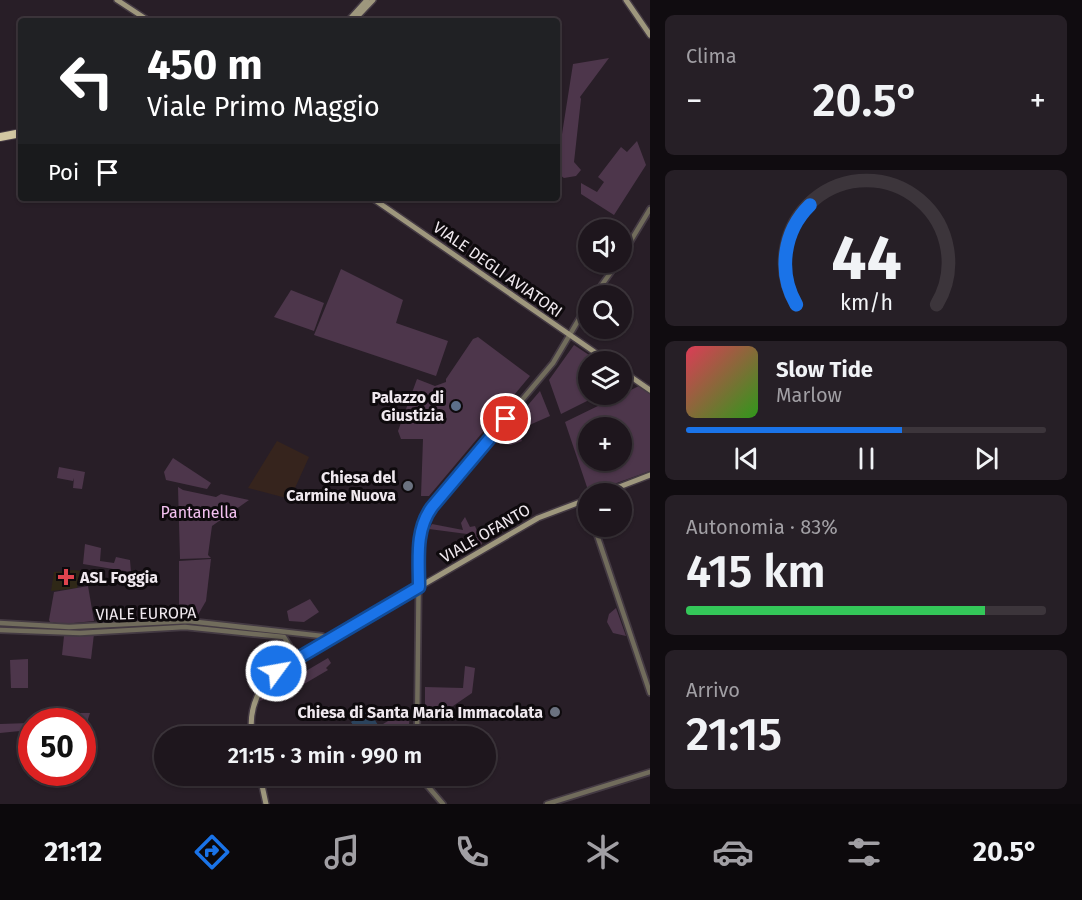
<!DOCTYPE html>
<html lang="it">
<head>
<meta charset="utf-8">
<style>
	:root { --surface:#1e161d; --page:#261f26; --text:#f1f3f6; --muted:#a19fa4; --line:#3c353b; --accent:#1a73e8 }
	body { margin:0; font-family:"Fira Sans",sans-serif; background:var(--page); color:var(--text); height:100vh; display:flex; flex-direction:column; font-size:22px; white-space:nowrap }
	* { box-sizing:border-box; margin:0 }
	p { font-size:20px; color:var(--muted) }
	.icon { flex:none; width:33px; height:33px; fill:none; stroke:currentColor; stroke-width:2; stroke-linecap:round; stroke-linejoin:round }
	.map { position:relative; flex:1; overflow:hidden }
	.drawer { display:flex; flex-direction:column; gap:15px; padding:15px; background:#100c10; width:432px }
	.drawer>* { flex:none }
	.guide { position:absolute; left:18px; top:18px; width:542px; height:183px; border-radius:6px; box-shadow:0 2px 4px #0004,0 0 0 2px var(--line); background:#202124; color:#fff; overflow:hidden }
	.controls { position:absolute; left:578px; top:219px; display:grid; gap:12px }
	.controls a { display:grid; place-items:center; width:54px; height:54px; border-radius:50%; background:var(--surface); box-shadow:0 2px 4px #0004,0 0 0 2px var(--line); font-size:30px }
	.speed { position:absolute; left:18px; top:708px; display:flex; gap:12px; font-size:30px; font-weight:700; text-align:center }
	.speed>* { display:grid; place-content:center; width:78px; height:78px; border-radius:50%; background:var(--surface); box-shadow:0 2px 4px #0004,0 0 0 2px var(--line); line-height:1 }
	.speed .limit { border:9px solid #d22; background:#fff; color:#111 }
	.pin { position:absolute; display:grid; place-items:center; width:51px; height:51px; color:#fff; margin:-26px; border:3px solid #fff; border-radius:50%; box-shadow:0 2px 6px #0007 }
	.me { position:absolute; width:66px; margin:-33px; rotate:58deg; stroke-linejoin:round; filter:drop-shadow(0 0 4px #0008) }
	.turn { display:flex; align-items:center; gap:21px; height:126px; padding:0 30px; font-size:27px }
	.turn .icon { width:78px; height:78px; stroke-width:2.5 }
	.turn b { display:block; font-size:42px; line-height:51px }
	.then { display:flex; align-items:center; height:57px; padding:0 30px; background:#0003; gap:12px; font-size:22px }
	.big { font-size:45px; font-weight:600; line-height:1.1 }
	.drawer .tile { flex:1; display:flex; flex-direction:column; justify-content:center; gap:9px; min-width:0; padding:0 21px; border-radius:9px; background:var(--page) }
	.drawer .dial { align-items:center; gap:0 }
	.dial svg { height:156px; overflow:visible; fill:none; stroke:var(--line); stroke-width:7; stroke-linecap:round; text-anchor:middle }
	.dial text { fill:var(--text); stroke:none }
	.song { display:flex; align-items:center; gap:18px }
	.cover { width:72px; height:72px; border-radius:9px; background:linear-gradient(135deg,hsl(350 70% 55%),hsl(110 70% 35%)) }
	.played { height:6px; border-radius:3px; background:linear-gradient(90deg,var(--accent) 60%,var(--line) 60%) }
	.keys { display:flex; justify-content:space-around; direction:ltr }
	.heat { display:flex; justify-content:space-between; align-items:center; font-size:33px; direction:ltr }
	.charge { height:9px; border-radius:4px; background:linear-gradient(90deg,#34c759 83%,var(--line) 0) }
	.trip { position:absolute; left:154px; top:726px; width:342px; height:60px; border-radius:30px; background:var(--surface); box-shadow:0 2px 4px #0004,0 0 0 2px var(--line); font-weight:600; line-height:60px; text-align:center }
	.dock { display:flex; height:96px; justify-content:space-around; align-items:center; background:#0c090c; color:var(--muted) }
	.dock .icon { width:42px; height:42px }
	.dock .selected { color:var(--accent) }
	.dock b { font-size:27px; color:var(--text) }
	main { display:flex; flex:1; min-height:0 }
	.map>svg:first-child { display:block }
	.commercial { fill:#36241d }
	.medical { fill:#2f2817 }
	.green { fill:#4d364b; fill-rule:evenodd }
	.water { fill:#2b435d }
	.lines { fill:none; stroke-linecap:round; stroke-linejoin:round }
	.tertiary-casing { stroke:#443a43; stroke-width:8 }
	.secondary-casing { stroke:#443a43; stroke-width:8 }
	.trunk-casing { stroke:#443a43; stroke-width:10 }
	.tertiary { stroke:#716c5c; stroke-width:4.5 }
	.secondary { stroke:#9e977d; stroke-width:5 }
	.trunk { stroke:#d2c7a2; stroke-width:8 }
	.route-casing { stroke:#114b97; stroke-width:15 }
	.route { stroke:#1a73e8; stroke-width:10 }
	.service-dot { fill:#5c6f8a; stroke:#0e0a0d; stroke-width:2 }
	.worship-dot { fill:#6b7280; stroke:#0e0a0d; stroke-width:2 }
	.health-dot { fill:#e0444e; stroke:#0e0a0d; stroke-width:2 }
	.labels { text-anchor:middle; stroke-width:6; stroke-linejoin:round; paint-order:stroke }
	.street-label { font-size:16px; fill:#efe8ee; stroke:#0e0a0d }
	.poi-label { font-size:16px; font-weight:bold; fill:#efe8ee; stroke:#0e0a0d; text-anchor:end }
	.park-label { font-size:16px; fill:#f4c1f0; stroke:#0e0a0d }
</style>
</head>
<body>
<main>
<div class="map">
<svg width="650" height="804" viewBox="0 0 650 804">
	<rect width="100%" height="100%" fill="#281e27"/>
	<polygon class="commercial" points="277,441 309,457 290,499 248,488"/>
	<polygon class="medical" points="73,570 80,571 77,588 51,591 54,572"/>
	<g class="green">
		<polygon points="609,58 580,97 581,99 574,162 581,170 576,176 564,178 557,173 557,166 573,64"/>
		<polygon points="637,141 646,165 614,215 581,194 581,183 597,192 604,182 598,177 621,147 627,152"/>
		<polygon points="341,269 403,300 396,323 448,341 436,376 314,335"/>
		<polygon points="291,290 324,303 314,331 274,317"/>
		<polygon points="478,337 530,376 429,496 421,496 423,439 401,439 398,431 417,379 435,386 446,382 446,379 473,339"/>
		<polygon points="574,345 598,361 588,362 588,394 599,395 561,414 549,380"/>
		<path d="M639,386L650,393V471L589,493L565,422ZM588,428H621V460H588Z"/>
		<polygon points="540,391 550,416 518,430 522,441 511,445 503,444 500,438"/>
		<polygon points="173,458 211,483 207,489 166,480 164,472"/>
		<polygon points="59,467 85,472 82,489 73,488 74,478 73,481 57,478"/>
		<polygon points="178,487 183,490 216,497 221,494 249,500 212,526 208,555 211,558 180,559"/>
		<polygon points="465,517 470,527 475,526 479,536 471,536 480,537 482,544 476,549 467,534 429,529 432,524 463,530 461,523"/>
		<polygon points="85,544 101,548 100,561 114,563 116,557 130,560 131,572 83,564"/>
		<polygon points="211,559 206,601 195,620 179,619 179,561"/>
		<polygon points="88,586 94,621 64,624 50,622 49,620 54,592"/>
		<polygon points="310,599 319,612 304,622 289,621 287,611"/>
		<polygon points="616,608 626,636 613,633 607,622 609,614"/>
		<polygon points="94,634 91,659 62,655 64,636"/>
		<polygon points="328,658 331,663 326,668 328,670 299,687 294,678"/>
		<polygon points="28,659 28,688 11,688 10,660"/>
		<polygon points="465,666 475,668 472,693 434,719 425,721 425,687 463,688"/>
		<polygon points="277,673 279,673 285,685 272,692 274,697 259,701 268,684"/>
		<polygon points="410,708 409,726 384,728 383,724"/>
		<polygon points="67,713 90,713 88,719 91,746 83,747 82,722 37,721 37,720 66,719"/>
		<polygon points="30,723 30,730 0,733 0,724"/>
	</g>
	<polygon class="water" points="368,709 378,725 365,728 354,736 344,736 352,729 353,725 351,722"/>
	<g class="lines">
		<defs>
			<g id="tertiary">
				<polyline points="621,257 650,209"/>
				<polyline points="594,296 618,262"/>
				<polyline points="585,500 588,509"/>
				<polyline points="594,526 650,693"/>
				<polyline points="0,623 69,627 188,621 322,636 325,641"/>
				<polyline points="0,630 80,633 185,627 284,637 297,658"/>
				<polyline points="417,736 419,549 422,522 432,507 553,363 588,304"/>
				<polyline points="419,776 443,804"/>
				<polyline points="547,804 650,772"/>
			</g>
			<g id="secondary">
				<polyline points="117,0 149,21"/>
				<polyline points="626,0 650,35"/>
				<polyline points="348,21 367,0"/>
				<polyline points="353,21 373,0"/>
				<polyline points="372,198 609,362"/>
				<polyline points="621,370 650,390"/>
				<polyline points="601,494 650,475"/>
				<path d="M252,736C248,708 259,683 283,666L538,518L588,499"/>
				<polyline points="260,776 266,804"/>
			</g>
			<polyline id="trunk" points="0,137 21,133"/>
		</defs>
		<use href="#tertiary" class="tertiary-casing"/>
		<use href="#secondary" class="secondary-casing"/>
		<use href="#trunk" class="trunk-casing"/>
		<use href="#tertiary" class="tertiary"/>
		<use href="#secondary" class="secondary"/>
		<use href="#trunk" class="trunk"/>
	</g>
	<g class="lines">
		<defs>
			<path id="route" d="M276,671L419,587C419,559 415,530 432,507L506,419"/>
		</defs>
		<use href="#route" class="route-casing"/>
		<use href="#route" class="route"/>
	</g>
	<circle class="service-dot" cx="456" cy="406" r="6"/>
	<g class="worship-dot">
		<circle cx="408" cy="486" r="6"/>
		<circle cx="555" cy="712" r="6"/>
	</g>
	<path class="health-dot" d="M63 568h6v6h6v6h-6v6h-6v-6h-6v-6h6z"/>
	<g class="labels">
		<g class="street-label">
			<text transform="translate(498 269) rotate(35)" y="6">VIALE DEGLI AVIATORI</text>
			<text transform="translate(485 533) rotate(-30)" y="6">VIALE OFANTO</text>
			<text transform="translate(146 613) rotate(-1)" y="6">VIALE EUROPA</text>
		</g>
		<g class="poi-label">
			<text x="444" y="403">Palazzo di<tspan x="444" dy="18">Giustizia</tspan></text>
			<text x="396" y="483">Chiesa del<tspan x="396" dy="18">Carmine Nuova</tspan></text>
			<text x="80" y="583" text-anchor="start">ASL Foggia</text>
			<text x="543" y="718">Chiesa di Santa Maria Immacolata</text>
		</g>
		<g class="park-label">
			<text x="199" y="518">Pantanella</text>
		</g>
	</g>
</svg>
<div class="controls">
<a><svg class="icon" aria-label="sound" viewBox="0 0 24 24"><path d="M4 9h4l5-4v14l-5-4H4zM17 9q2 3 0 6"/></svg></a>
<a><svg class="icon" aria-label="search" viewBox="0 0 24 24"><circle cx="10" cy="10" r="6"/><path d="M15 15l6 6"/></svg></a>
<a><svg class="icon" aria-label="layers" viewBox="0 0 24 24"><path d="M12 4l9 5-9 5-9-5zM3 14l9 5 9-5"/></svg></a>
<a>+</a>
<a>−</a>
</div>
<div class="speed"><div class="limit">50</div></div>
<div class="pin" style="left:506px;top:419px;background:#d93025"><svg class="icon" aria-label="arrive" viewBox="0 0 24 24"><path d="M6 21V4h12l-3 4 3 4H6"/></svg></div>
<svg class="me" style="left:276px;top:671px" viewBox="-20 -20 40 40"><circle r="17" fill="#1a73e8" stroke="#fff" stroke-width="3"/><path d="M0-11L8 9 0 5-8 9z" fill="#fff"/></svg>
<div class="trip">21:15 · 3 min · 990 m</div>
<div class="guide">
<div class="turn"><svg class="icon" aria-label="left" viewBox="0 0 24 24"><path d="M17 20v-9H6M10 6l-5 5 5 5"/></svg><div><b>450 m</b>Viale Primo Maggio</div></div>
<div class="then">Poi<svg class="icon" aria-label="arrive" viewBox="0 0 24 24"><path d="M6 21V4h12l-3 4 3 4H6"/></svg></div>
</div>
</div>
<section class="drawer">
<div class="tile"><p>Clima</p>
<div class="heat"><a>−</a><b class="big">20.5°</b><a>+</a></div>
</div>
<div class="tile dial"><svg viewBox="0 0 100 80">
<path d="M14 69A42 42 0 1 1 86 69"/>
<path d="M14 69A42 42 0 0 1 21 18" stroke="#1a73e8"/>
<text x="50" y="56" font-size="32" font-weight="700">44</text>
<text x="50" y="72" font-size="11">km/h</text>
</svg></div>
<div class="tile">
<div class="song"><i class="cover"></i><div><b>Slow Tide</b><p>Marlow</p></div></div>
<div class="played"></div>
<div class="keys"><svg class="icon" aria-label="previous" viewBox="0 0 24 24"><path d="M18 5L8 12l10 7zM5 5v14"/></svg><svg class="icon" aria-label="pause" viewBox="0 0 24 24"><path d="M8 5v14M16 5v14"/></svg><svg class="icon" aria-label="next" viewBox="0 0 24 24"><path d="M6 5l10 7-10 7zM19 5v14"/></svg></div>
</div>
<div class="tile"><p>Autonomia · 83%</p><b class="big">415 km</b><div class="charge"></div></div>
<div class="tile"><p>Arrivo</p><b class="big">21:15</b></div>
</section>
</main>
<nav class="dock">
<b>21:12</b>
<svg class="icon selected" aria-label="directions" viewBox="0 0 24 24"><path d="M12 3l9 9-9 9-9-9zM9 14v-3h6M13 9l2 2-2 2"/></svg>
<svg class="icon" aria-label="music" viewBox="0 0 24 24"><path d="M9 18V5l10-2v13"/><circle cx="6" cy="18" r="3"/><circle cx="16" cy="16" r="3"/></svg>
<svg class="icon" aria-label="phone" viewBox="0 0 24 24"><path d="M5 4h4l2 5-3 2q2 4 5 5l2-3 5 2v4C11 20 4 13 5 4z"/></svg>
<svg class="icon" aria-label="climate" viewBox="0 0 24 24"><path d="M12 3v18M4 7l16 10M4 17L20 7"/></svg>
<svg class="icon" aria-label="car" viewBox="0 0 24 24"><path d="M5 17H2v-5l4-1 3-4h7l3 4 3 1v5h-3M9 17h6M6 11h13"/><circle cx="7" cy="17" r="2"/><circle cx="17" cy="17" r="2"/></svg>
<svg class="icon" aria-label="filters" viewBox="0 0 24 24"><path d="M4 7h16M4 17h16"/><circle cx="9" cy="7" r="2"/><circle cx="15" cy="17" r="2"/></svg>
<b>20.5°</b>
</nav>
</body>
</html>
